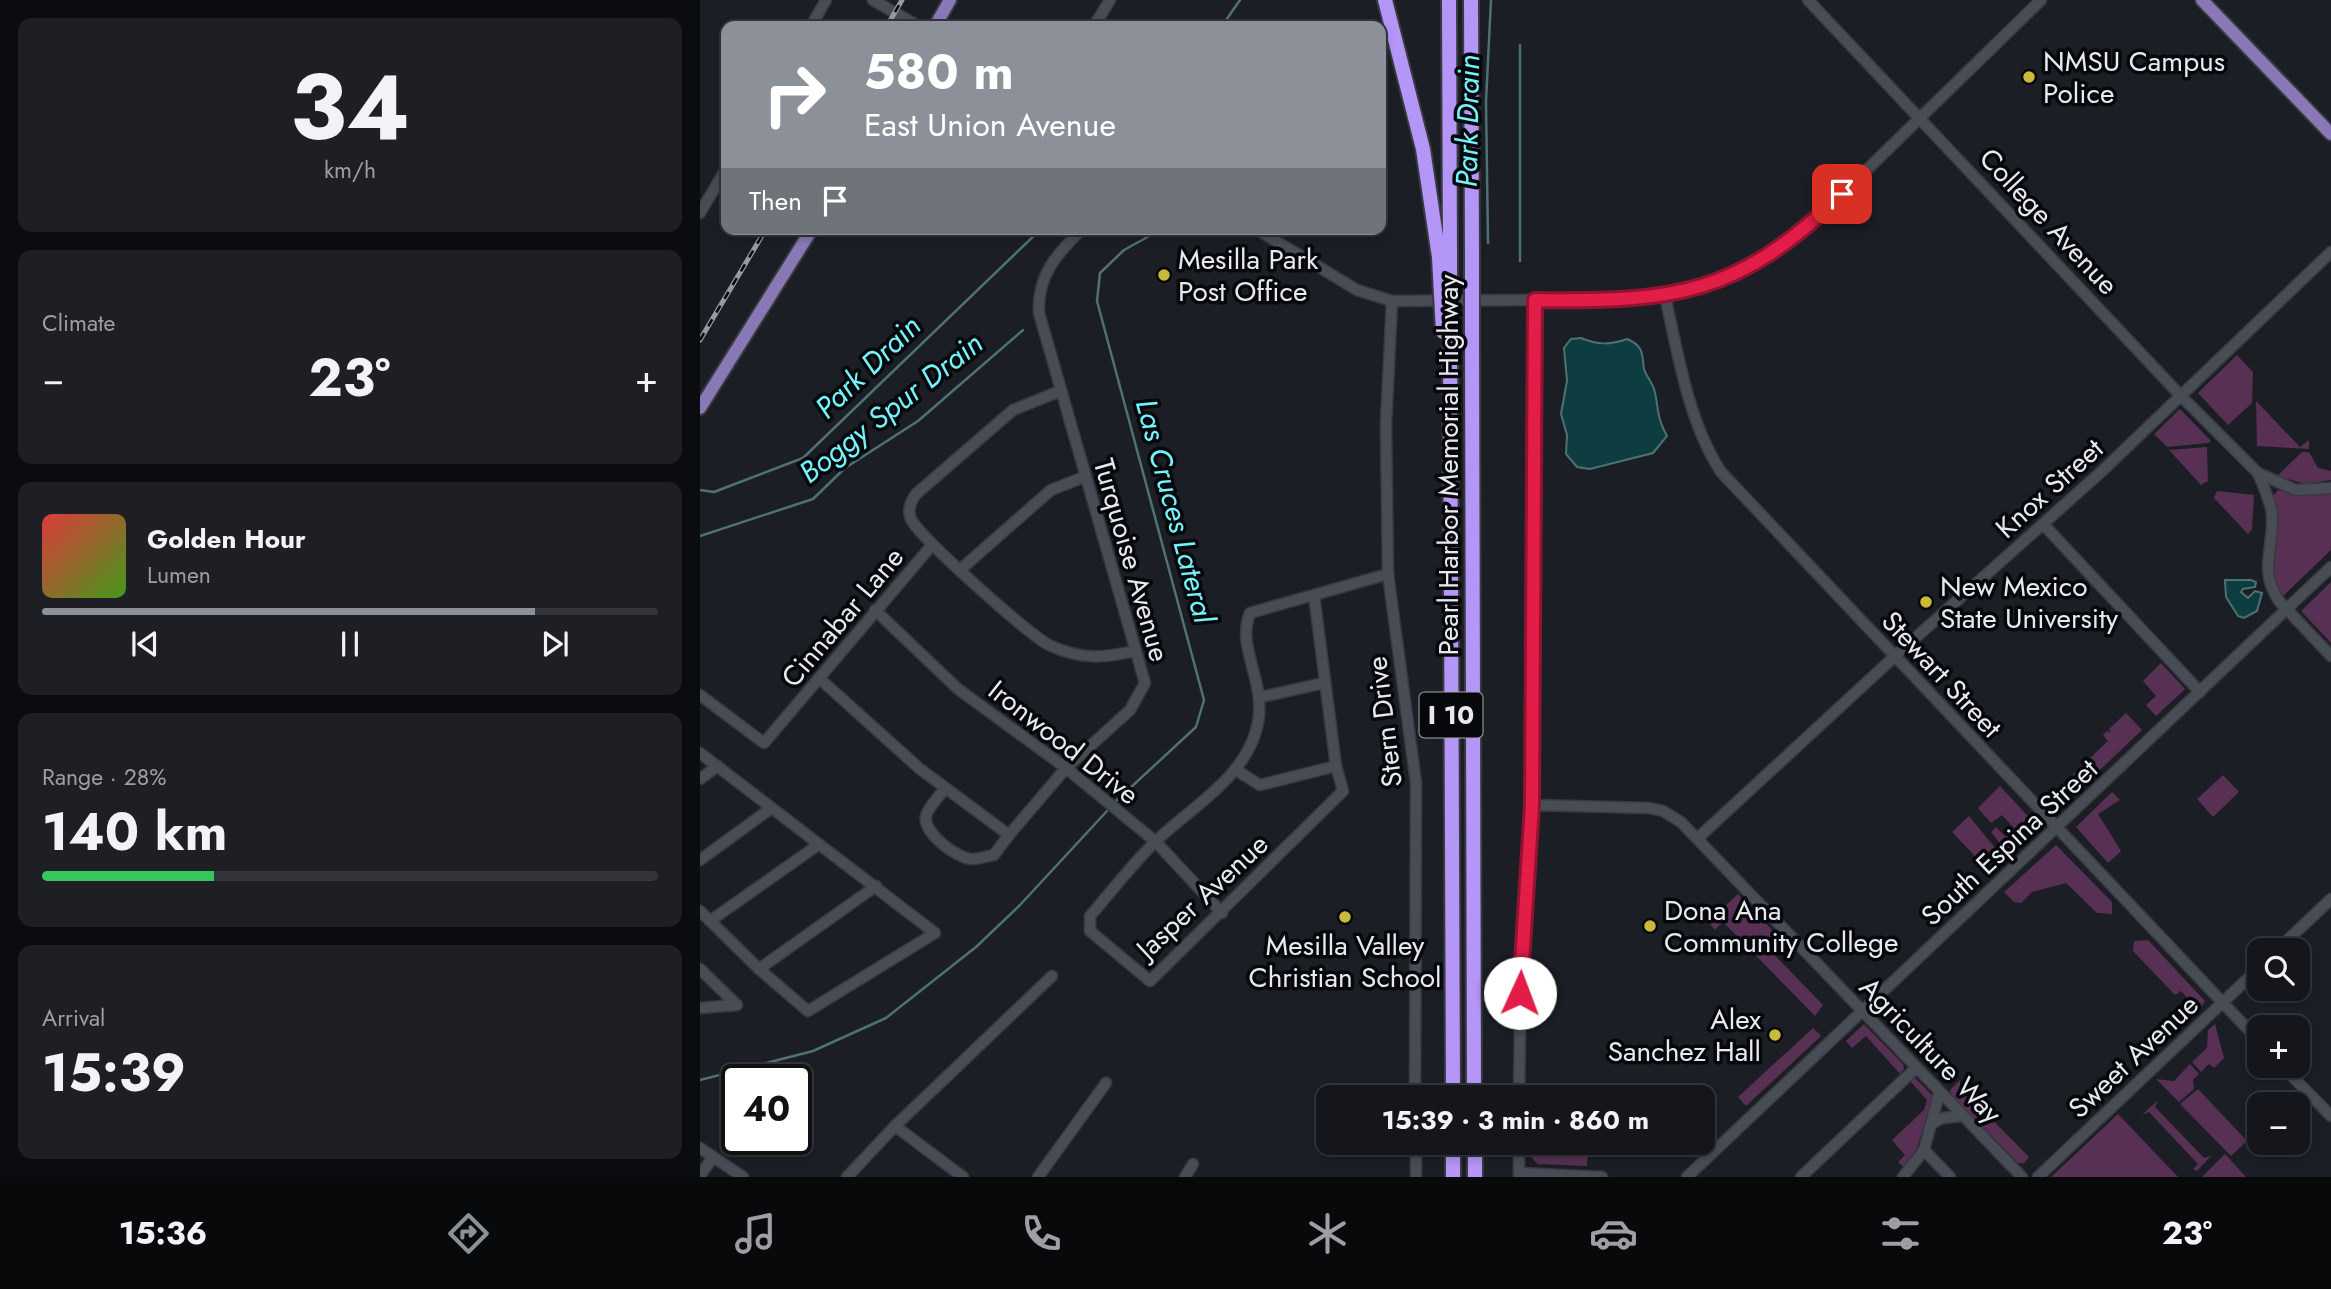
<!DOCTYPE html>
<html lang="en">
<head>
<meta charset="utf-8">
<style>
	:root { --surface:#14161c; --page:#1d1f25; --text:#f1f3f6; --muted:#9d9fa3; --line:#33353b; --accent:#8c9099 }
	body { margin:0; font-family:Jost,sans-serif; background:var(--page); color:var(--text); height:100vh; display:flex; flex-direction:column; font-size:26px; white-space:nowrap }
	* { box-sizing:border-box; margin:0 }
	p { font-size:23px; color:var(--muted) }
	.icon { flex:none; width:38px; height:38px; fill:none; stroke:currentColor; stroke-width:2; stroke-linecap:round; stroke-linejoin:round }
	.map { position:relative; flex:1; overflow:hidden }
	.panel { display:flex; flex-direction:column; gap:18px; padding:18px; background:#0b0c0f; width:700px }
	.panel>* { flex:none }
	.top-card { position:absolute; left:21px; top:21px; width:665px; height:214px; border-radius:14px; box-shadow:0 4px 10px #0003,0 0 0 2px var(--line); background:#8c9099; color:#fff; overflow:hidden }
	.tools { position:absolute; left:1547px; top:938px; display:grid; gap:14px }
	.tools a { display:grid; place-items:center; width:63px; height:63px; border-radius:14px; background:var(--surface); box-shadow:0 4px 10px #0003,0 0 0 2px var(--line); font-size:35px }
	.speed { position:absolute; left:21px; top:1064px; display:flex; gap:14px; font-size:35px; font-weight:700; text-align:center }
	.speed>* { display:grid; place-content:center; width:91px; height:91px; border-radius:50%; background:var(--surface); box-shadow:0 4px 10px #0003,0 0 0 2px var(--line); line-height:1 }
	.speed .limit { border:4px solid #111; border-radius:10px; background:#fff; color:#111 }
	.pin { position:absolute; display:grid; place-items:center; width:60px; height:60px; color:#fff; margin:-30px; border-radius:14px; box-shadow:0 4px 10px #0006 }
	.me { position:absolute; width:77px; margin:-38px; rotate:2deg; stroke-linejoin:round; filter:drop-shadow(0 0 5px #0008) }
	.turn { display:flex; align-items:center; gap:24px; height:147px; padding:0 28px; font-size:32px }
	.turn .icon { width:91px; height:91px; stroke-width:2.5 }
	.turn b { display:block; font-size:49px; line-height:60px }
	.then { display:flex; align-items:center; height:66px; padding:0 28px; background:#0003; gap:14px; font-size:26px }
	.big { font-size:52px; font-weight:700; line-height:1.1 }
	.panel .tile { flex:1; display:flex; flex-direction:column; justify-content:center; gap:10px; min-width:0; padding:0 24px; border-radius:14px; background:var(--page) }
	.panel .dial { align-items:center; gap:0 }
	.dial b { font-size:91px; line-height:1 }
	.song { display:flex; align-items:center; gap:21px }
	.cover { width:84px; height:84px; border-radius:10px; background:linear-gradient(135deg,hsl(0 70% 55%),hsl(100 70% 35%)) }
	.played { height:7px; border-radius:4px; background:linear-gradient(90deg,var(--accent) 80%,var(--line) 80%) }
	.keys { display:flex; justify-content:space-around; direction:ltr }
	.heat { display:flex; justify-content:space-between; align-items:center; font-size:38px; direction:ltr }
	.charge { height:10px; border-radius:5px; background:linear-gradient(90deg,#34c759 28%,var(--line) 0) }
	.trip { position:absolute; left:616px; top:1085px; width:399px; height:70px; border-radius:14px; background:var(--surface); box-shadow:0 4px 10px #0003,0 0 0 2px var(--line); font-weight:700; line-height:70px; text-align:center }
	.tab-bar { display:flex; height:112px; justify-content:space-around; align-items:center; background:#08090b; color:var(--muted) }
	.tab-bar .icon { width:49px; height:49px }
	.tab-bar .selected { color:var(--accent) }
	.tab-bar b { font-size:32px; color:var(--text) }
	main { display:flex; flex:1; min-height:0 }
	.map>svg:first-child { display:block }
	.green { fill:#573054 }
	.water { fill:#0d3d40; stroke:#4e7174; stroke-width:2 }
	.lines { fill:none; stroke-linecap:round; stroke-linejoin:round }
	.stream { stroke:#4e7174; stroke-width:2.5 }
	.minor-casing { stroke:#383a3f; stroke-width:13 }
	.major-casing { stroke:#383a3f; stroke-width:16 }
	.highway-casing { stroke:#383a3f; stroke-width:18 }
	.minor { stroke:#484c54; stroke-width:10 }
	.major { stroke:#8978b6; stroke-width:12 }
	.highway { stroke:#b496f7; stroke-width:14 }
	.rail-casing { stroke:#979aa0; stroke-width:5 }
	.rail { stroke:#07080b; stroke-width:2.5; stroke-dasharray:8; stroke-linecap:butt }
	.highway-bridge-casing { stroke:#383a3f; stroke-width:18; stroke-linecap:butt }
	.highway-bridge { stroke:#b496f7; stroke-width:14 }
	.route-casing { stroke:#92132f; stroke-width:18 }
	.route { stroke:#e11d48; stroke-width:12 }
	.poi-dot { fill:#caba3a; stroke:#07080b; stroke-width:2.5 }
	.labels { text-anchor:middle; stroke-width:7; stroke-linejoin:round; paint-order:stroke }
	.shield { fill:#07080b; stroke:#a4a6aa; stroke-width:2 }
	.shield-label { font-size:26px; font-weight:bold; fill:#e7e9ee }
	.poi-label { font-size:28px; fill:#e7e9ee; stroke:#07080b; text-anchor:start }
	.street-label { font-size:28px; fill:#e7e9ee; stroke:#07080b }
	.water-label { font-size:30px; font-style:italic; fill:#74f4fa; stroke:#07080b }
</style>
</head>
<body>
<main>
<section class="panel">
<div class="tile dial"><b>34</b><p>km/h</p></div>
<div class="tile"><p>Climate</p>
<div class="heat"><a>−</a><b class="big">23°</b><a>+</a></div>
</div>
<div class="tile">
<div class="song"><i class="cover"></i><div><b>Golden Hour</b><p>Lumen</p></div></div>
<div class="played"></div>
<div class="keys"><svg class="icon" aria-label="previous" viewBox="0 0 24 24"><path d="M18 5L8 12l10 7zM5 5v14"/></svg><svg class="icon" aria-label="pause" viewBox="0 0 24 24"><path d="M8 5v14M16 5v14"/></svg><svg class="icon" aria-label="next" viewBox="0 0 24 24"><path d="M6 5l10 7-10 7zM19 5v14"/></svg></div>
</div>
<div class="tile"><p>Range · 28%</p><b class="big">140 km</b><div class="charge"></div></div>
<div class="tile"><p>Arrival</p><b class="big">15:39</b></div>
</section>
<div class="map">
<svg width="1631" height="1177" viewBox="0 0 1631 1177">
	<rect width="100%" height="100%" fill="#1b1e25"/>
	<g class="green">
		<polygon points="1537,355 1553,372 1552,403 1528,425 1498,393"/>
		<polygon points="1556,401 1600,447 1609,440 1609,449 1557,446"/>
		<polygon points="1480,409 1511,441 1508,443 1467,447 1454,434"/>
		<polygon points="1507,447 1508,481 1501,485 1469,450"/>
		<polygon points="1602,452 1609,452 1618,468 1631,471 1631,480 1605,484 1577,476"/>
		<path d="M1578,490L1604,495L1631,491V550L1583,596C1565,572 1577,552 1577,525C1578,516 1574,506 1572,497Z"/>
		<polygon points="1517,491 1554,495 1552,529 1548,534 1514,498"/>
		<polygon points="1631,582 1631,643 1601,611"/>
		<polygon points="1461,663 1485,689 1456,716 1446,705 1456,696 1443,681"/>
		<polygon points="1426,713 1442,730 1384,785 1373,774 1408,741 1403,735 1407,731 1410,733 1409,729"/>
		<polygon points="1523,775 1539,792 1513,817 1497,799"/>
		<polygon points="1300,786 1337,826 1310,856 1291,832 1296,827 1306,837 1314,828 1302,815 1291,823 1278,808"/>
		<polygon points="1412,792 1420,800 1398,814 1421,851 1408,863 1376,827"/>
		<polygon points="1269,816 1305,860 1291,873 1252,832"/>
		<polygon points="1356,845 1412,902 1412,914 1397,913 1366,883 1332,892 1321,903 1314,902 1304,892"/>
		<polygon points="1038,894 1075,933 1064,944 1123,1005 1115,1016 1023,922 1015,930 1008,922"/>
		<polygon points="1448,940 1505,1001 1499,1010 1481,991 1475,995 1433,951 1434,941"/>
		<polygon points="1164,1024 1203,1064 1204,1069 1200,1074 1166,1036 1152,1048 1146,1041"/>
		<polygon points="1515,1024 1524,1058 1514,1068 1509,1064 1501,1072 1492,1062 1507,1048 1508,1030"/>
		<polygon points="1113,1028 1121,1036 1046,1106 1038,1097"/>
		<polygon points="1490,1064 1499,1074 1493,1080 1494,1089 1479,1102 1456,1079 1474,1081"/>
		<polygon points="1215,1078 1233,1096 1217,1148 1203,1167 1198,1162 1205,1155 1192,1140 1224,1110 1227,1100 1210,1081"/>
		<polygon points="1260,1080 1260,1087 1329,1157 1324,1163 1318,1163 1251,1095 1250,1090"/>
		<polygon points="1498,1089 1547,1141 1531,1156 1480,1104"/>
		<polygon points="1458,1100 1455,1107 1504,1158 1511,1156 1497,1171 1493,1169 1498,1164 1449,1112 1442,1115"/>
		<polygon points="1418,1114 1478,1177 1351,1177"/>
		<polygon points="830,1143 883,1143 883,1149 888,1150 887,1166 838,1164 831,1157"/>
		<polygon points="1525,1154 1546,1177 1502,1177"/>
	</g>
	<g class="water">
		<path d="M881,338C898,345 910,345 927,339C944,346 942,354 944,369C946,376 952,382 954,389C959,407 956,417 967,436L953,453L890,469L877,467L866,454L867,435L861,414L867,381L864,348L871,339Z"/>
		<polygon points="1525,580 1551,580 1556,582 1555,587 1543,589 1541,592 1548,598 1555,591 1562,593 1557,611 1544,618 1538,616 1526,597"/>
	</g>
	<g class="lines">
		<g class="stream">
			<polyline points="522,26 540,0"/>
			<polyline points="788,243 786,101 791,0"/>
			<polyline points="820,261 820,45"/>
			<polyline points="0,490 14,492 103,458 341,229"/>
			<polyline points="0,536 113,499 145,468 218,421 323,330"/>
			<polyline points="416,801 496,727 504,700 397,301 400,273 424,250 462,229"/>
			<polyline points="0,1080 113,1051 186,1018 276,947 320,905 407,811"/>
		</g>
		<defs>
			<g id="minor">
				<polyline points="173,0 218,26"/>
				<polyline points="1108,0 1480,395 1558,473 1596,490 1631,488"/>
				<polyline points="111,26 126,0"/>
				<polyline points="394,26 410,0"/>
				<polyline points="0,213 26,169"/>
				<path d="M556,229L657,290L692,301C740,301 788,300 836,300C950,300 1007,301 1103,232L1341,0"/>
				<path d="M965,296C978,354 988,421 1021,472L1559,1041"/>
				<polyline points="692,301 686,424 688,574 716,783 715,1097"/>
				<path d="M360,391L313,410L216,494C211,501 207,510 211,519C218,536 332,638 351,646C383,660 402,658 435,651"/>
				<path d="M1558,473C1563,486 1571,501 1572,515C1574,549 1558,569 1579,601L1631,656"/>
				<polyline points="1343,524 1500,692"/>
				<polyline points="261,569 351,490 384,477"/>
				<path d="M614,595L636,766L643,791L450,981L390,931V916C412,891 433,863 457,840C492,807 542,779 556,731C570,684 535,650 550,613L688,574"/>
				<polyline points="175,610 258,689 366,768 456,842 522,913"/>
				<path d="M120,679L220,769L309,835L366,768L430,710L445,683L339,313C337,275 357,254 382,229"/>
				<polyline points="0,695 64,743 232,545"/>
				<polyline points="561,697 624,683"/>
				<polyline points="0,753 235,933 108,1011 59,969 0,911"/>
				<polyline points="536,770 560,785 636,766"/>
				<polyline points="0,779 18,766"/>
				<path d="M245,788C240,796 228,807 226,816C223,833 256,858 272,859C279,859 287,856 294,855L309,835"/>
				<polyline points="832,805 949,808 963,811 981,822 1322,1177"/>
				<polyline points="999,837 1194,657 1401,472 1631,252"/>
				<polyline points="0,860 70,809"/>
				<polyline points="10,921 118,845"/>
				<polyline points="1577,950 1631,899"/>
				<polyline points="0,969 37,1005 0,1008"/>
				<polyline points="59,969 176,886"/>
				<polyline points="1582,1066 1631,1116"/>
				<polyline points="819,1097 821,956 832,805 835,300"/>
				<polyline points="1230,1125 1242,1118 1261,1116"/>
				<polyline points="195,1126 263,1177"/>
				<polyline points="716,1143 716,1177"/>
				<polyline points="819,1143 819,1177"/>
				<polyline points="0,1148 43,1177"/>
				<polyline points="1224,1150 1250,1177"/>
				<polyline points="819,1173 902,1177"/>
				<polyline points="0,1176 13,1157"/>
				<polyline points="147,1177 195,1126 352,976"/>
				<polyline points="338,1177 406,1083"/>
				<polyline points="485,1177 493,1164"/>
				<polyline points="987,1177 1631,567"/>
				<polyline points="1101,1177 1216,1068"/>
				<polyline points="1203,1177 1224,1150 1239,1094"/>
				<polyline points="1338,1177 1559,968"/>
			</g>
			<g id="major">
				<polyline points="1502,0 1631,134"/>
				<polyline points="235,26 250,0"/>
				<polyline points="0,408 112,229"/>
			</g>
			<g id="highway">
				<polyline points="685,0 723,149 739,257"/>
				<polyline points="749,0 750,257"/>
				<polyline points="771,0 772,257"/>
				<polyline points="750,332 753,1097"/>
				<polyline points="772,332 774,1097"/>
				<polyline points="753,1143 753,1177"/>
				<polyline points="775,1143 775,1177"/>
			</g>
		</defs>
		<use href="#minor" class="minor-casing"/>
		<use href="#major" class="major-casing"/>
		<use href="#highway" class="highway-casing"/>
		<use href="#minor" class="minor"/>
		<use href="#major" class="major"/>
		<use href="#highway" class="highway"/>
		<defs>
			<g id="rail">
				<polyline points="187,26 202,0"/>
				<polyline points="0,340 66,229"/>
			</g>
		</defs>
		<use href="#rail" class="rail-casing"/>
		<use href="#rail" class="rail"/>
		<defs>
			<g id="highway-bridge">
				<polyline points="739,257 743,332"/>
				<polyline points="750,257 750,284"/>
				<polyline points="772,332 772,257"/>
			</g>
		</defs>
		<use href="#highway-bridge" class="highway-bridge-casing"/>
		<use href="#highway-bridge" class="highway-bridge"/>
	</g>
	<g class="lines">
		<defs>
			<path id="route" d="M820,993L832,805L835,300C976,302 1038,295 1142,194"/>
		</defs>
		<use href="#route" class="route-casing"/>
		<use href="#route" class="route"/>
	</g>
	<g class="poi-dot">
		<circle cx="1329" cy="77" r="7"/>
		<circle cx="464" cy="275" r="7"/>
		<circle cx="1226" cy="602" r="7"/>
		<circle cx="645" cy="917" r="7"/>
		<circle cx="950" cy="926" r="7"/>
		<circle cx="1075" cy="1035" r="7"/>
	</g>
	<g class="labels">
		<rect class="shield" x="719.5" y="692.5" width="63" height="45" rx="5"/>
		<g class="shield-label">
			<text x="751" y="724">I 10</text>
		</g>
		<g class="poi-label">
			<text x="1343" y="71">NMSU Campus<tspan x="1343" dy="32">Police</tspan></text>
			<text x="478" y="269">Mesilla Park<tspan x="478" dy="32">Post Office</tspan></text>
			<text x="1240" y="596">New Mexico<tspan x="1240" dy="32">State University</tspan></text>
			<text x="964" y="920">Dona Ana<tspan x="964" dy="32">Community College</tspan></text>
			<text x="645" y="955" text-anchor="middle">Mesilla Valley<tspan x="645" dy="32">Christian School</tspan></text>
			<text x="1061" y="1029" text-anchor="end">Alex<tspan x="1061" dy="32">Sanchez Hall</tspan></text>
		</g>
		<g class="street-label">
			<text transform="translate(1349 221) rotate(47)" y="10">College Avenue</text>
			<text transform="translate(748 465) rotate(-90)" y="10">Pearl Harbor Memorial Highway</text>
			<text transform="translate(1349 488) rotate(-42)" y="10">Knox Street</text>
			<text transform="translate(432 560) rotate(74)" y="10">Turquoise Avenue</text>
			<text transform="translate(142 617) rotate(-50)" y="10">Cinnabar Lane</text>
			<text transform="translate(1242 674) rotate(47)" y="10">Stewart Street</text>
			<text transform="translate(684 722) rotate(-97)" y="10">Stern Drive</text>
			<text transform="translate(364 742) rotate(38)" y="10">Ironwood Drive</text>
			<text transform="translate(1309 842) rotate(-43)" y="10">South Espina Street</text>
			<text transform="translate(502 896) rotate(-43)" y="10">Jasper Avenue</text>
			<text transform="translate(1231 1050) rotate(46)" y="10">Agriculture Way</text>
			<text transform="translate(1433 1056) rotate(-43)" y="10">Sweet Avenue</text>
		</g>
		<g class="water-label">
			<text transform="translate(768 121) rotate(-89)" y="10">Park Drain</text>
			<text transform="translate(168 367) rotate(-44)" y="10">Park Drain</text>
			<text transform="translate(191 408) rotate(-38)" y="10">Boggy Spur Drain</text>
			<text transform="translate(475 511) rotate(75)" y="10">Las Cruces Lateral</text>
		</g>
	</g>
</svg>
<div class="tools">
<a><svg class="icon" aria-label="search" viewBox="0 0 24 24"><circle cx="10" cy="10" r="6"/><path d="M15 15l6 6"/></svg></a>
<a>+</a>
<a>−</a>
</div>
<div class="speed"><div class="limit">40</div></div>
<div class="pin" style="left:1142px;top:194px;background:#d93025"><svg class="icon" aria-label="arrive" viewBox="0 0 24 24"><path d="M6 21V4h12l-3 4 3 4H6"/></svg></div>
<svg class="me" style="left:820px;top:993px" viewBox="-20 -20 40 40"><circle r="19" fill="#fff"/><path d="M0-13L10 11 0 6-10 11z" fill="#e11d48"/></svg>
<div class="trip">15:39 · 3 min · 860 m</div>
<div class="top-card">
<div class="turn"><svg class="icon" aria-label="right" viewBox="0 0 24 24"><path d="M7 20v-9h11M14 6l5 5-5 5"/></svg><div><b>580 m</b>East Union Avenue</div></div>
<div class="then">Then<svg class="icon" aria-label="arrive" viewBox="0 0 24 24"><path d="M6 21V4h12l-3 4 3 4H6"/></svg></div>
</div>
</div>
</main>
<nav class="tab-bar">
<b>15:36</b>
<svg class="icon selected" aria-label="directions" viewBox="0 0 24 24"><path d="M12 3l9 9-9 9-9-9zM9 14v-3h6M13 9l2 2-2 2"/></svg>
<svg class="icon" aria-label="music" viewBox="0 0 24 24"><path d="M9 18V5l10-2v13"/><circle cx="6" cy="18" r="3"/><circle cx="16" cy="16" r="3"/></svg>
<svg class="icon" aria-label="phone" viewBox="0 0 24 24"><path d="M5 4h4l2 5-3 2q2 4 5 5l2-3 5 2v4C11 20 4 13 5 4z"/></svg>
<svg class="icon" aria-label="climate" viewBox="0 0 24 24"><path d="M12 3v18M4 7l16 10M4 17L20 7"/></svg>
<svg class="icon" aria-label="car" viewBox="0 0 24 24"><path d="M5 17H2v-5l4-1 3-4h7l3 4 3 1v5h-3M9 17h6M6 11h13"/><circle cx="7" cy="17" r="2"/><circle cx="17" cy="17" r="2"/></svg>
<svg class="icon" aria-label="filters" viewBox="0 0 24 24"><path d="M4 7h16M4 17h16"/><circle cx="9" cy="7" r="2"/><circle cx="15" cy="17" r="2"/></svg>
<b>23°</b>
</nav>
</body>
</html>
